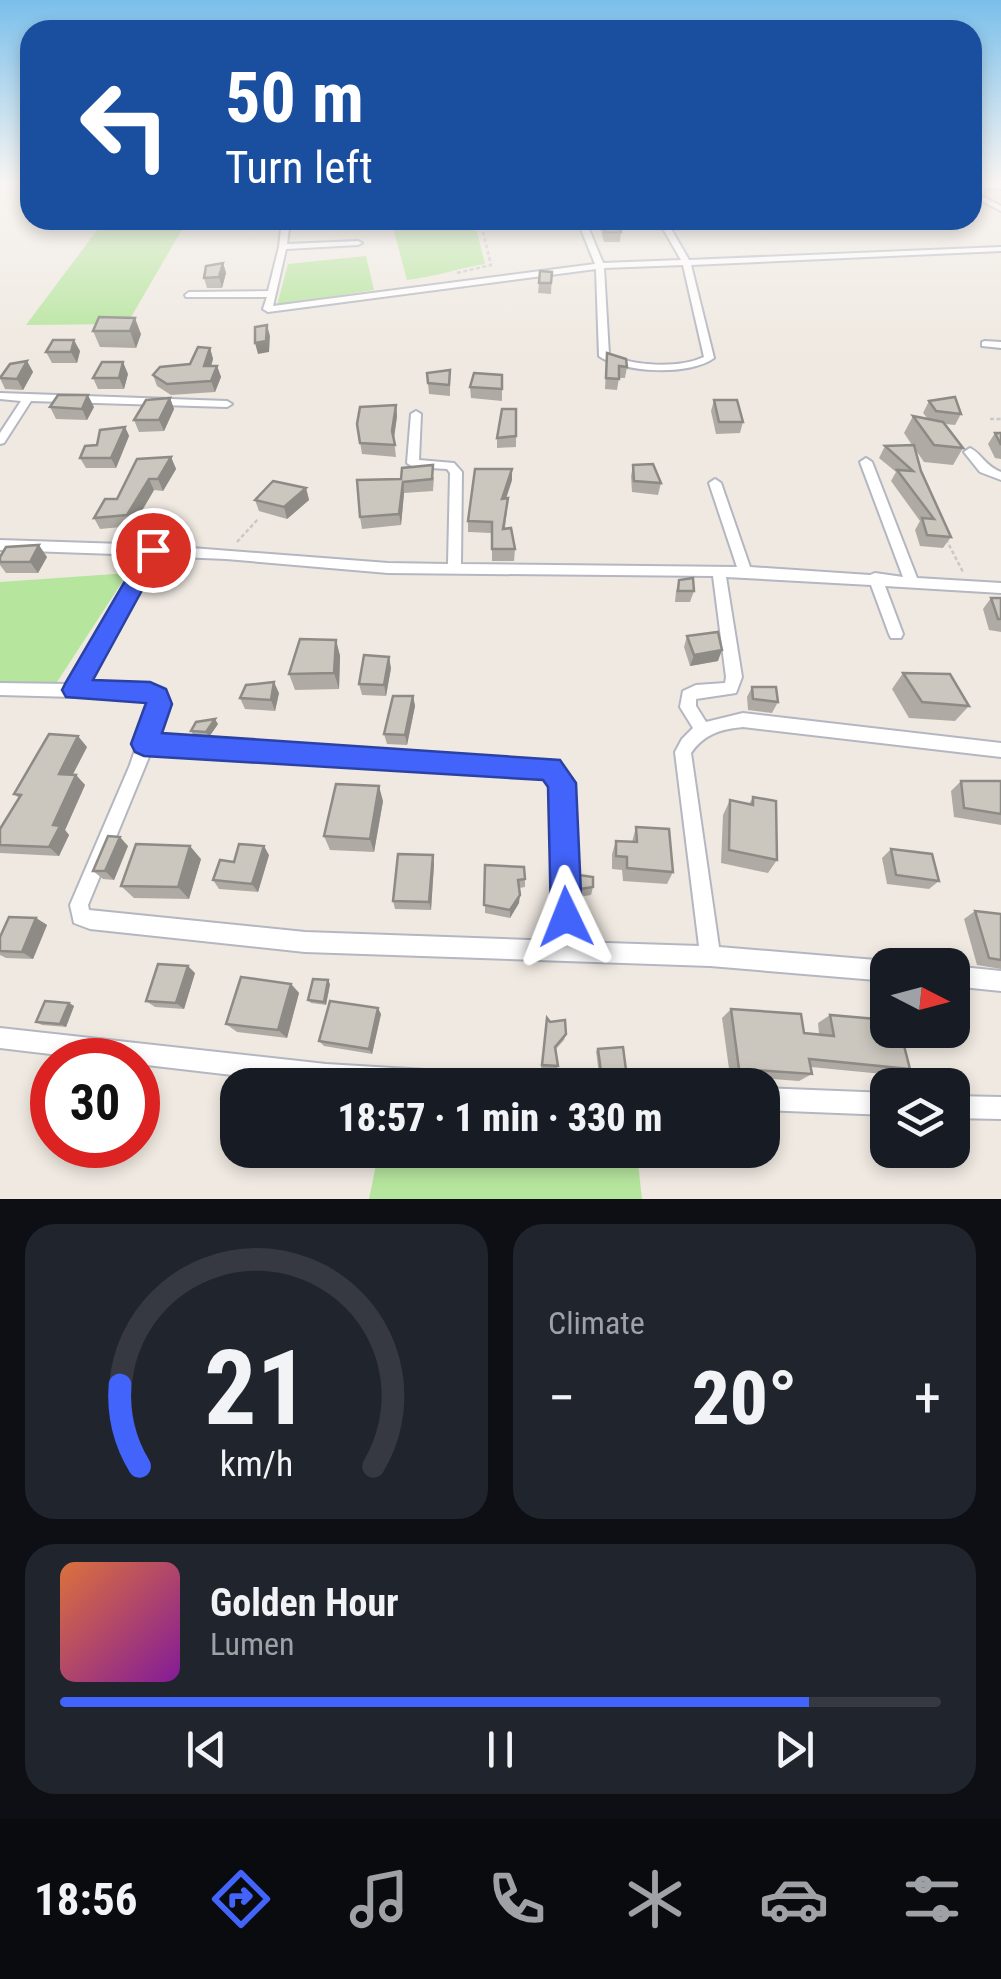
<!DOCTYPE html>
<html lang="en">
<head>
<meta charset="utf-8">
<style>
	:root { --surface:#171b24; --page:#20242c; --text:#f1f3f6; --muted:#9ea1a6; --line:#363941; --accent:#4264fb }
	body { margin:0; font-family:"Roboto Condensed",sans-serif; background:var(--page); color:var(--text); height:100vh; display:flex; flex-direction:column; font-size:38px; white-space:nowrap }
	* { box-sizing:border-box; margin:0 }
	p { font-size:32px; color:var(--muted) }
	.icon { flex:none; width:55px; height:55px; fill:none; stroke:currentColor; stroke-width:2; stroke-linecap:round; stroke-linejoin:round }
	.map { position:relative; height:1199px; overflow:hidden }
	.details { display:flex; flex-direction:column; gap:25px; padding:25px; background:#0d0f14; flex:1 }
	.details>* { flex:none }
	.top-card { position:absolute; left:20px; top:20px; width:962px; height:210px; border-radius:30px; box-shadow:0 5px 15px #0003; background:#1a4fa0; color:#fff; overflow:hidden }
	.needle { width:65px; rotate:96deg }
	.buttons { position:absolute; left:870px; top:948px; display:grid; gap:20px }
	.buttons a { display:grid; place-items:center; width:100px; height:100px; border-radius:20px; background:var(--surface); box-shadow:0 5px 15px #0003; font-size:50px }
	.speed { position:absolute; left:30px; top:1038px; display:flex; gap:20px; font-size:50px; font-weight:700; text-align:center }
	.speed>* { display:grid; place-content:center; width:130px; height:130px; border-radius:50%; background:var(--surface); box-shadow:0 5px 15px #0003; line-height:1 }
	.speed .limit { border:15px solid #d22; background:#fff; color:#111 }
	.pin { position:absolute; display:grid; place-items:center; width:85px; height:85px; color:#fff; margin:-42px; border:5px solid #fff; border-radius:50%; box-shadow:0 2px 10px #0007 }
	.me { position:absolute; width:110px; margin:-55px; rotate:358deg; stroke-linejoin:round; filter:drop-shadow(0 0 8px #0008) }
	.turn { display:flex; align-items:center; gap:35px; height:210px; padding:0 40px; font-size:45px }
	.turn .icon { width:130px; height:130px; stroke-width:2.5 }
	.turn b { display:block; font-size:70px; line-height:85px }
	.big { font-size:75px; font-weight:800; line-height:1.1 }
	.details .widget { flex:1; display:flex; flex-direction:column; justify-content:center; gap:15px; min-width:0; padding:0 35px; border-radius:30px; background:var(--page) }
	.details .dial { align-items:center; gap:0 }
	.dial svg { height:260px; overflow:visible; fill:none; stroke:var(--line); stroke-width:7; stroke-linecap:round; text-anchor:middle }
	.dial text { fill:var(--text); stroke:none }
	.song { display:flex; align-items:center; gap:30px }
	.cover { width:120px; height:120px; border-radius:15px; background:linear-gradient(135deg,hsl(20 70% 55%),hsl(290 70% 35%)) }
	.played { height:10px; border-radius:5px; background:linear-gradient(90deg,var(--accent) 85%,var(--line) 85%) }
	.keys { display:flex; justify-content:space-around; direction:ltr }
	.heat { display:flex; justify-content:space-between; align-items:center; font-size:55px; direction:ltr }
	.details .tiles { flex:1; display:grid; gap:25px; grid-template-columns:1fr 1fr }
	.widget:last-child { grid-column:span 2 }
	.trip { position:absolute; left:220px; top:1068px; width:560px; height:100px; border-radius:30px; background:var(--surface); box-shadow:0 5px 15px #0003; font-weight:800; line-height:100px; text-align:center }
	.tabs { display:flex; height:160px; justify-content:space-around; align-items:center; background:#090b0e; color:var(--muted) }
	.tabs .icon { width:70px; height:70px }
	.tabs .on { color:var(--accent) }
	.tabs b { font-size:45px; color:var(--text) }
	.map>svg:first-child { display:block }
	.green { fill:#b6e59e }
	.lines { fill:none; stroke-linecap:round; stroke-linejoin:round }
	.minor-casing { stroke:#b4b7c1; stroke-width:4 }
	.path { stroke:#c9c9c9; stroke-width:2.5; stroke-dasharray:4 2.5; stroke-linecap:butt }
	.minor { fill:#fff; fill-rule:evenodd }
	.wall { fill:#afaba4 }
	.shaded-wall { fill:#8e8b86 }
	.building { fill:#cbc7bf; stroke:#8e8b86; stroke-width:2.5 }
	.route { fill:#4264fb; stroke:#2b41a3; stroke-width:2.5 }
</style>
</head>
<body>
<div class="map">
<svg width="1001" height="1199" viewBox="0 0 1001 1199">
	<rect width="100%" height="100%" fill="#efe9e1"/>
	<g class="green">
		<path d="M391,220H474L485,264C458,268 435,277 407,280Z"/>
		<polygon points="184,226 127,324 26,325 98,229"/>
		<polygon points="366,256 374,290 277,305 288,264"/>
		<polygon points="128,573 57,682 0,682 0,582"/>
		<polygon points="379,1150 621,1150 637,1154 642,1199 369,1199"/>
	</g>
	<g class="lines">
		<defs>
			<g id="minor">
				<polygon points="972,183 1001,185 1001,189 972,187"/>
				<polygon points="972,191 1001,206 1001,211 972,196"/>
				<path d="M282,220H290L287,244L358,241L362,243L358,245L286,249L273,306L595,264L578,222L581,220L586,222L603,263L681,260L658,220H666L689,260L1001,247V251L691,265L714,358C690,376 623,373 599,356L596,269L268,312L263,309L267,297H186L185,295L189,292L268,291L279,247ZM683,265L704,357C678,369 635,366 609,355L604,268Z"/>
				<polygon points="985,341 1001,342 1001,348 982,346 982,342"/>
				<polygon points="0,393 227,401 232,404 227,407 31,401 4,443 0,444 0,433 21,401 0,399"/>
				<path d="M416,411L421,414L419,460L454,463L462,472L461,564L737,567L709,483L715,479L721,483L750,567L870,575L875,573L903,577L860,462L866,458L872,462L917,578L1001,583V593L885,586L903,634L901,638H891L889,634L871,585L726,577L742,677L736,693L696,699V706L706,722L743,713L1001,743V757L743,727C721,729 704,734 691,753L719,947L888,961L895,965H888V981L710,966L305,952L90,929L74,923L70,905L130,765L148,711L149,699L0,695V683L70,684L144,555L0,550V540L153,545L388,563L448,564L450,473L447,469L413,467L407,463L411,414ZM156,556L226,559L388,573L713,576L726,677L725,683L696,685L683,691L680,707L693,728L682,739L675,752L699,946L576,942L570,783L556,763L550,761L156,738C160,726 168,709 165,697C160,680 102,685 86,684ZM151,752L546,775L554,785L557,941L305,932L89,910L88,905Z"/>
				<path d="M970,448C982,454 984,465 1001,472V480L980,472L964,452Z"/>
				<polygon points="952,966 1001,971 1001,991 952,986"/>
				<polygon points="0,1028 326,1064 493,1074 501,1077 504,1085 319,1085 138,1064 138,1060 101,1060 0,1048"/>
				<polygon points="762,1088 888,1093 888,1115 762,1110"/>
				<polygon points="952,1096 1001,1097 1001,1119 952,1118"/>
			</g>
		</defs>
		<use href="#minor" class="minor-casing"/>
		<g class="path">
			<polyline points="457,273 491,265 480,220"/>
			<polyline points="990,419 1001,419"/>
			<polyline points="946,539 963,572"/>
			<polyline points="237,542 259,518"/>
		</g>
		<use href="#minor" class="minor"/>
	</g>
	<g class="wall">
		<polygon points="598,220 617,220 621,232 620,242 604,242"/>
		<polygon points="223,263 226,273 222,288 207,288 204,278"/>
		<polygon points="552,272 551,294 538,293 539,283"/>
		<polygon points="99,317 141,334 136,348 100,347 93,331"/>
		<polygon points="210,348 213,359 211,366 217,366 221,377 215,392 171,395 157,386 153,375 190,364"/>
		<polygon points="80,351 77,363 52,363 46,352"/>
		<polygon points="607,353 627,367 625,378 619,378 617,390 605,389"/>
		<polygon points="27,361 33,372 23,390 5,389 0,378"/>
		<polygon points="450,370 450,396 429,394 427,373"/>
		<polygon points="128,374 124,389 98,389 93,378"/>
		<polygon points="502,375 502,401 471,398 470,387"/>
		<polygon points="170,398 174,409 164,431 139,432 134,420"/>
		<polygon points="714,400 743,422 740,433 716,434 711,411"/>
		<polygon points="929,401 961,414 955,425 945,424 963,448 953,465 924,462 915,449 921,471 951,537 943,548 920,546 915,530 920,521 891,481 896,472 879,458 885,446 912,445 904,433 913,416 928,419 923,413"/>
		<polygon points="396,405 397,416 394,440 396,457 362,454 357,424"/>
		<polygon points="50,407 94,407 87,420 56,419"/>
		<polygon points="516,409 516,447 497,448 497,438"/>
		<polygon points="125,427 129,436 116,468 86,468 80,458"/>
		<polygon points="995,433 1001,433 1001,459 995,458 988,444"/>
		<polygon points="171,457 176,469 163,491 154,490 133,526 100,529 94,518"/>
		<polygon points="633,465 661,483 658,495 632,492 631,476"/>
		<polygon points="434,477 433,491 404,493 401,525 362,529 360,517 401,479"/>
		<polygon points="512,480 506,499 507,510 505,528 515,549 514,561 492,561 492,533 468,532 468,521"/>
		<polygon points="306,488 309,500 287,519 259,511 255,500"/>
		<polygon points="0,557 47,557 38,573 6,573 0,565"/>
		<polygon points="679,580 694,591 690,602 675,602 676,591"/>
		<polygon points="991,598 1001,598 1001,632 989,630 983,609"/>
		<polygon points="687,636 718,661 690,666 684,647"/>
		<polygon points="336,640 340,656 339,689 295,690 289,674"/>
		<polygon points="391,668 386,696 362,695 359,684"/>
		<polygon points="903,673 969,706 955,721 909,718 892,689"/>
		<polygon points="752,687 778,702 772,713 748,710 747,697"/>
		<polygon points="279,693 275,711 245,709 240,698"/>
		<polygon points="413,696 415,706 407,745 387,744 384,734"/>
		<polygon points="218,724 209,737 194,736 191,731"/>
		<polygon points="87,747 72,775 76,775 85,785 65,830 69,835 59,856 0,853 0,829 19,798 14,794"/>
		<polygon points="961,781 1001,781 1001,825 954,817 951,791"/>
		<polygon points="753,797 777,860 768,873 721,863 723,815 730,800 749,804"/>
		<polygon points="383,801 374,852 330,850 324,836"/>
		<polygon points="636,827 673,872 667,884 623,881 622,870 612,869 612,854 616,841 632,842"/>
		<polygon points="128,846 114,880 103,879 93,871"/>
		<polygon points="891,849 939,881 929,889 887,884 882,858"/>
		<polygon points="269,855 258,892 219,889 213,880 234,862"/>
		<polygon points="201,859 189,899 134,898 121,886"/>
		<polygon points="434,864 431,910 395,909 393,901"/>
		<polygon points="485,865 525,879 525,887 519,888 519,903 510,918 485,913"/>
		<polygon points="579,875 593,887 591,895 578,897 578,883"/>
		<polygon points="975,911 1001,914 1001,969 977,965 964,919"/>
		<polygon points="36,918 47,925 33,959 6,958 0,955 0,937"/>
		<polygon points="195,973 184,1009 155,1007 146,1001"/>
		<polygon points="291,984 299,993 287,1038 237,1032 226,1024"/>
		<polygon points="330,984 326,1005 311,1003 308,1000"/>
		<polygon points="69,1003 74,1006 66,1027 42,1025 36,1022"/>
		<polygon points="731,1009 804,1033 819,1034 818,1023 830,1015 910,1069 893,1075 811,1067 812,1074 799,1081 730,1076 722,1018"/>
		<polygon points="381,1014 372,1054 324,1046 319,1041"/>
		<polygon points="550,1022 566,1034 564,1040 556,1049 558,1066 556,1071 541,1069 546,1024"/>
		<polygon points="598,1049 626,1070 625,1072 599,1074 596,1051"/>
	</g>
	<g class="shaded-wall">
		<polygon points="223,263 226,273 222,288 219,277"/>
		<polygon points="135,318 141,334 136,348 130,331"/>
		<polygon points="267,325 270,336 269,352 258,354 255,343"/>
		<polygon points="74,340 80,351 77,363 71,352"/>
		<polygon points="210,348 213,359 208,377 204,366"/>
		<polygon points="27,361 33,372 23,390 17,379"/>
		<polygon points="123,362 128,374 124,389 119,378"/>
		<polygon points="217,366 221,377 215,392 211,381"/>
		<polygon points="88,395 94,407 87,420 82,409"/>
		<polygon points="170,398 174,409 164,431 159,420"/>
		<polygon points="396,405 397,416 393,443 392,431"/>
		<polygon points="125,427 129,436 116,468 111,458"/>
		<polygon points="171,457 176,469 163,491 158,479"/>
		<polygon points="512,469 512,480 502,510 502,499"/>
		<polygon points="149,479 154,490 133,526 127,515"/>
		<polygon points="403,482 404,493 401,525 399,514"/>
		<polygon points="306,488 309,500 287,519 284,507"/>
		<polygon points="39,545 47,557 38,573 30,562"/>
		<polygon points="336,640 340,656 339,689 334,673"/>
		<polygon points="722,650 718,661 690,666 694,655"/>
		<polygon points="389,657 391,668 386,696 384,685"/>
		<polygon points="274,682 279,693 275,711 271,700"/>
		<polygon points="413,696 415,706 407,745 405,735"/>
		<polygon points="215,719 218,724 209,737 206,732"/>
		<polygon points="78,736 87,747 68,784 59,774"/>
		<polygon points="76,775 85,785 65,830 69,835 59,856 49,847 53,825"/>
		<polygon points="379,786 383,801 374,852 370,839"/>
		<polygon points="120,837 128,846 114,880 105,871"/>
		<polygon points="190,846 201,859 189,899 178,887"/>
		<polygon points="264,846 269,855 258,892 252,884"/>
		<polygon points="433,855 434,864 431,910 429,902"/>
		<polygon points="520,895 519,903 510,918 510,910"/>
		<polygon points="36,918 47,925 33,959 22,952"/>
		<polygon points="188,966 195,973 184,1009 176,1003"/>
		<polygon points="328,980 330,984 326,1005 324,1002"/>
		<polygon points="291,984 299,993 287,1038 278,1030"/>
		<polygon points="69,1003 74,1006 66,1027 60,1024"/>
		<polygon points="378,1008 381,1014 372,1054 369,1049"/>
	</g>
	<g class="building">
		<polygon points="602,220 617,220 621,232 605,232"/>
		<polygon points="223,263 219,277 204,278 206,266"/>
		<polygon points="540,271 552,272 551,283 539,283"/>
		<polygon points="99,317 135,318 130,331 93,331"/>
		<polygon points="267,325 266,341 255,343 255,327"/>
		<polygon points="53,340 74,340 71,352 46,352"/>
		<polygon points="198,347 210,348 204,366 217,366 211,381 167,384 153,375 160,367 190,364"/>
		<polygon points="607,353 626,359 627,367 619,366 619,379 606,378"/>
		<polygon points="27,361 17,379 0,378 10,364"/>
		<polygon points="102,362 123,362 119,378 93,378"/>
		<polygon points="450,370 449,385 428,383 427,373"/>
		<polygon points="474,373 502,375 502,389 470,387"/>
		<polygon points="58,395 88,395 82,409 50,407"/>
		<polygon points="955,397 961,414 936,411 929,401"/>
		<polygon points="170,398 159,420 134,420 146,400"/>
		<polygon points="714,400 737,400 743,422 719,422"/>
		<polygon points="396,405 392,431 395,445 360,443 357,424 360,407"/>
		<polygon points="502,409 516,409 516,436 497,438"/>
		<polygon points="913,416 943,422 963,448 934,445"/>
		<polygon points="125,427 111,458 80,458 85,446 97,445 100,430"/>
		<polygon points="995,433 1001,433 1001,445"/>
		<polygon points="914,445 921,471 951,537 927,535 922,518 934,519 897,470 913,471 885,446"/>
		<polygon points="171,457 158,479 149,479 127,515 94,518 105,499 117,499 137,459"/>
		<polygon points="653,464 661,483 634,481 633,465"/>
		<polygon points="433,465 432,479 403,482 399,514 360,517 357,480 401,479 402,468"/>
		<polygon points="475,469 512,469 502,499 508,498 503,529 511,528 515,549 492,549 492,522 468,521"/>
		<polygon points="273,481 306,488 284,507 255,500"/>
		<polygon points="39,545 30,562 0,562 0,557 6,547"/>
		<polygon points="693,578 694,591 678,591 679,580"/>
		<polygon points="991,598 1001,598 1001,619 998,619"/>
		<polygon points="718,632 722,650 694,655 687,636"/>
		<polygon points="300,639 336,640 334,673 289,674"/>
		<polygon points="364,655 389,657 384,685 359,684"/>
		<polygon points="903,673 950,674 969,706 922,702"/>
		<polygon points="274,682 271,700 240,698 246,685"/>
		<polygon points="752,687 776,687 778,702 753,699"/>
		<polygon points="393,696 413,696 405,735 384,734"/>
		<polygon points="215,719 206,732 191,731 196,722"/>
		<polygon points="49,734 78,736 59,774 76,775 53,825 60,826 49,847 0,845 0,829 21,795 14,794"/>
		<polygon points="961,781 1001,781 1001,814 964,808"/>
		<polygon points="336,784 379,786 370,839 324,836"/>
		<polygon points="753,797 776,801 777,860 729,850 730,800 753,805"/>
		<polygon points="636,827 669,829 673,872 627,868 627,857 616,856 616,841 637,842"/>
		<polygon points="108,836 120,837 105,871 93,871"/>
		<polygon points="136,844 190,846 178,887 121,886"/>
		<polygon points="239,844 264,846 252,884 213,880 220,860 234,862"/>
		<polygon points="891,849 932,854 939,881 896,875"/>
		<polygon points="398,854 433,855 429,902 393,901"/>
		<polygon points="485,865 524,867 525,879 518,880 520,895 510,910 484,905"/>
		<polygon points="579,875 593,877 593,887 580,889"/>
		<polygon points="975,911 1001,914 1001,960 989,958"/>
		<polygon points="9,917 36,918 22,952 0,951 0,937"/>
		<polygon points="158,964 188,966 176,1003 146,1001"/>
		<polygon points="241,977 291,984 278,1030 226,1024"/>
		<polygon points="313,979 328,980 324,1002 308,1000"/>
		<polygon points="45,1001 69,1003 60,1024 36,1022"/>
		<polygon points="330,1001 378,1008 369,1049 319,1041"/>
		<polygon points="731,1009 801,1014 804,1033 834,1036 830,1015 888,1020 888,1030 900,1030 910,1069 809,1059 812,1074 739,1069"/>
		<polygon points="547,1018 550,1022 565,1020 566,1034 555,1047 558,1066 542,1065"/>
		<polygon points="623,1047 626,1070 601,1072 598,1049"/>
	</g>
	<linearGradient id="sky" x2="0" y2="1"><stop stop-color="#7abfeb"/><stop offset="0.52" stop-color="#f8f5f2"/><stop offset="1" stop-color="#f8f5f2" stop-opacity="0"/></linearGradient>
	<rect width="1001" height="350" fill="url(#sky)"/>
	<polygon class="route" points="153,543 164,550 93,680 150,682 166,689 172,704 162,733 560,760 576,783 582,917 577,928 566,933 555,928 551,917 548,787 543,780 144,756 135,752 131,744 146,703 66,697 62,690 66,682 146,545"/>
</svg>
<div class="buttons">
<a><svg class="needle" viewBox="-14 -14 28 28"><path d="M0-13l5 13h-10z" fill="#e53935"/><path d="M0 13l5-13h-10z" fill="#9ea1a6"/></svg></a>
<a><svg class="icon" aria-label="layers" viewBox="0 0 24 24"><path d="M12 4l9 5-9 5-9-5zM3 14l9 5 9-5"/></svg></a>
</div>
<div class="speed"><div class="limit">30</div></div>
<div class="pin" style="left:153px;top:550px;background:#d93025"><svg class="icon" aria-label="arrive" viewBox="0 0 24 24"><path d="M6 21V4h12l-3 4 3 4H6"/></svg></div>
<svg class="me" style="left:566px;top:917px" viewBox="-20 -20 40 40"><path d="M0-17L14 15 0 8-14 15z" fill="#4264fb" stroke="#fff" stroke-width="4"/></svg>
<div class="trip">18:57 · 1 min · 330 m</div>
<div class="top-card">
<div class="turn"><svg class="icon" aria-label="left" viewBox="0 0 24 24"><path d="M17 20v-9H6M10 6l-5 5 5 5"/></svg><div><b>50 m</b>Turn left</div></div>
</div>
</div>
<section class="details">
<div class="tiles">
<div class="widget dial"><svg viewBox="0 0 100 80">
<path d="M14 69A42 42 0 1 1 86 69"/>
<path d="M14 69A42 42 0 0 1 8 44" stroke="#4264fb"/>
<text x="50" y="56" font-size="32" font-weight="700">21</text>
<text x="50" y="72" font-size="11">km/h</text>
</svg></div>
<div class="widget"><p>Climate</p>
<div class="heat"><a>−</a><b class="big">20°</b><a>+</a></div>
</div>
<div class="widget">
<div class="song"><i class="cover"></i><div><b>Golden Hour</b><p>Lumen</p></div></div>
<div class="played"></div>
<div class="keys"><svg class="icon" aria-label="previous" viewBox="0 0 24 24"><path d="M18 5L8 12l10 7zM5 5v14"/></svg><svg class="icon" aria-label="pause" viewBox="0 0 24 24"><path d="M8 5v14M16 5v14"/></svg><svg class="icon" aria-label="next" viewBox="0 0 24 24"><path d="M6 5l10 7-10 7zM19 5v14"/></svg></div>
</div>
</div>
</section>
<nav class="tabs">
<b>18:56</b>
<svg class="icon on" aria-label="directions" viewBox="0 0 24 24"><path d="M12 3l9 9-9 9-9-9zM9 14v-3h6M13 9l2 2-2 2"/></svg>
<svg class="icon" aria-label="music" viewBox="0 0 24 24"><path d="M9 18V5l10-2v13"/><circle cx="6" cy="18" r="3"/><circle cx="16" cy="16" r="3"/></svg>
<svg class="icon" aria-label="phone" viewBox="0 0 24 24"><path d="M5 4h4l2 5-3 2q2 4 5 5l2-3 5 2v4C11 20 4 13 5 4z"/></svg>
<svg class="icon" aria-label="climate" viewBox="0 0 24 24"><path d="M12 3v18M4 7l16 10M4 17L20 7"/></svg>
<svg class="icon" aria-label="car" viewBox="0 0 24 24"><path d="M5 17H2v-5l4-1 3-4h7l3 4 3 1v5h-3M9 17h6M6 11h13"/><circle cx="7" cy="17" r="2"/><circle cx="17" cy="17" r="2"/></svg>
<svg class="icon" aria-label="filters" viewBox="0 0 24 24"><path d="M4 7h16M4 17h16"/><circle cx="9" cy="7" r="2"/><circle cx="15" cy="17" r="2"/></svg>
</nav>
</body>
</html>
